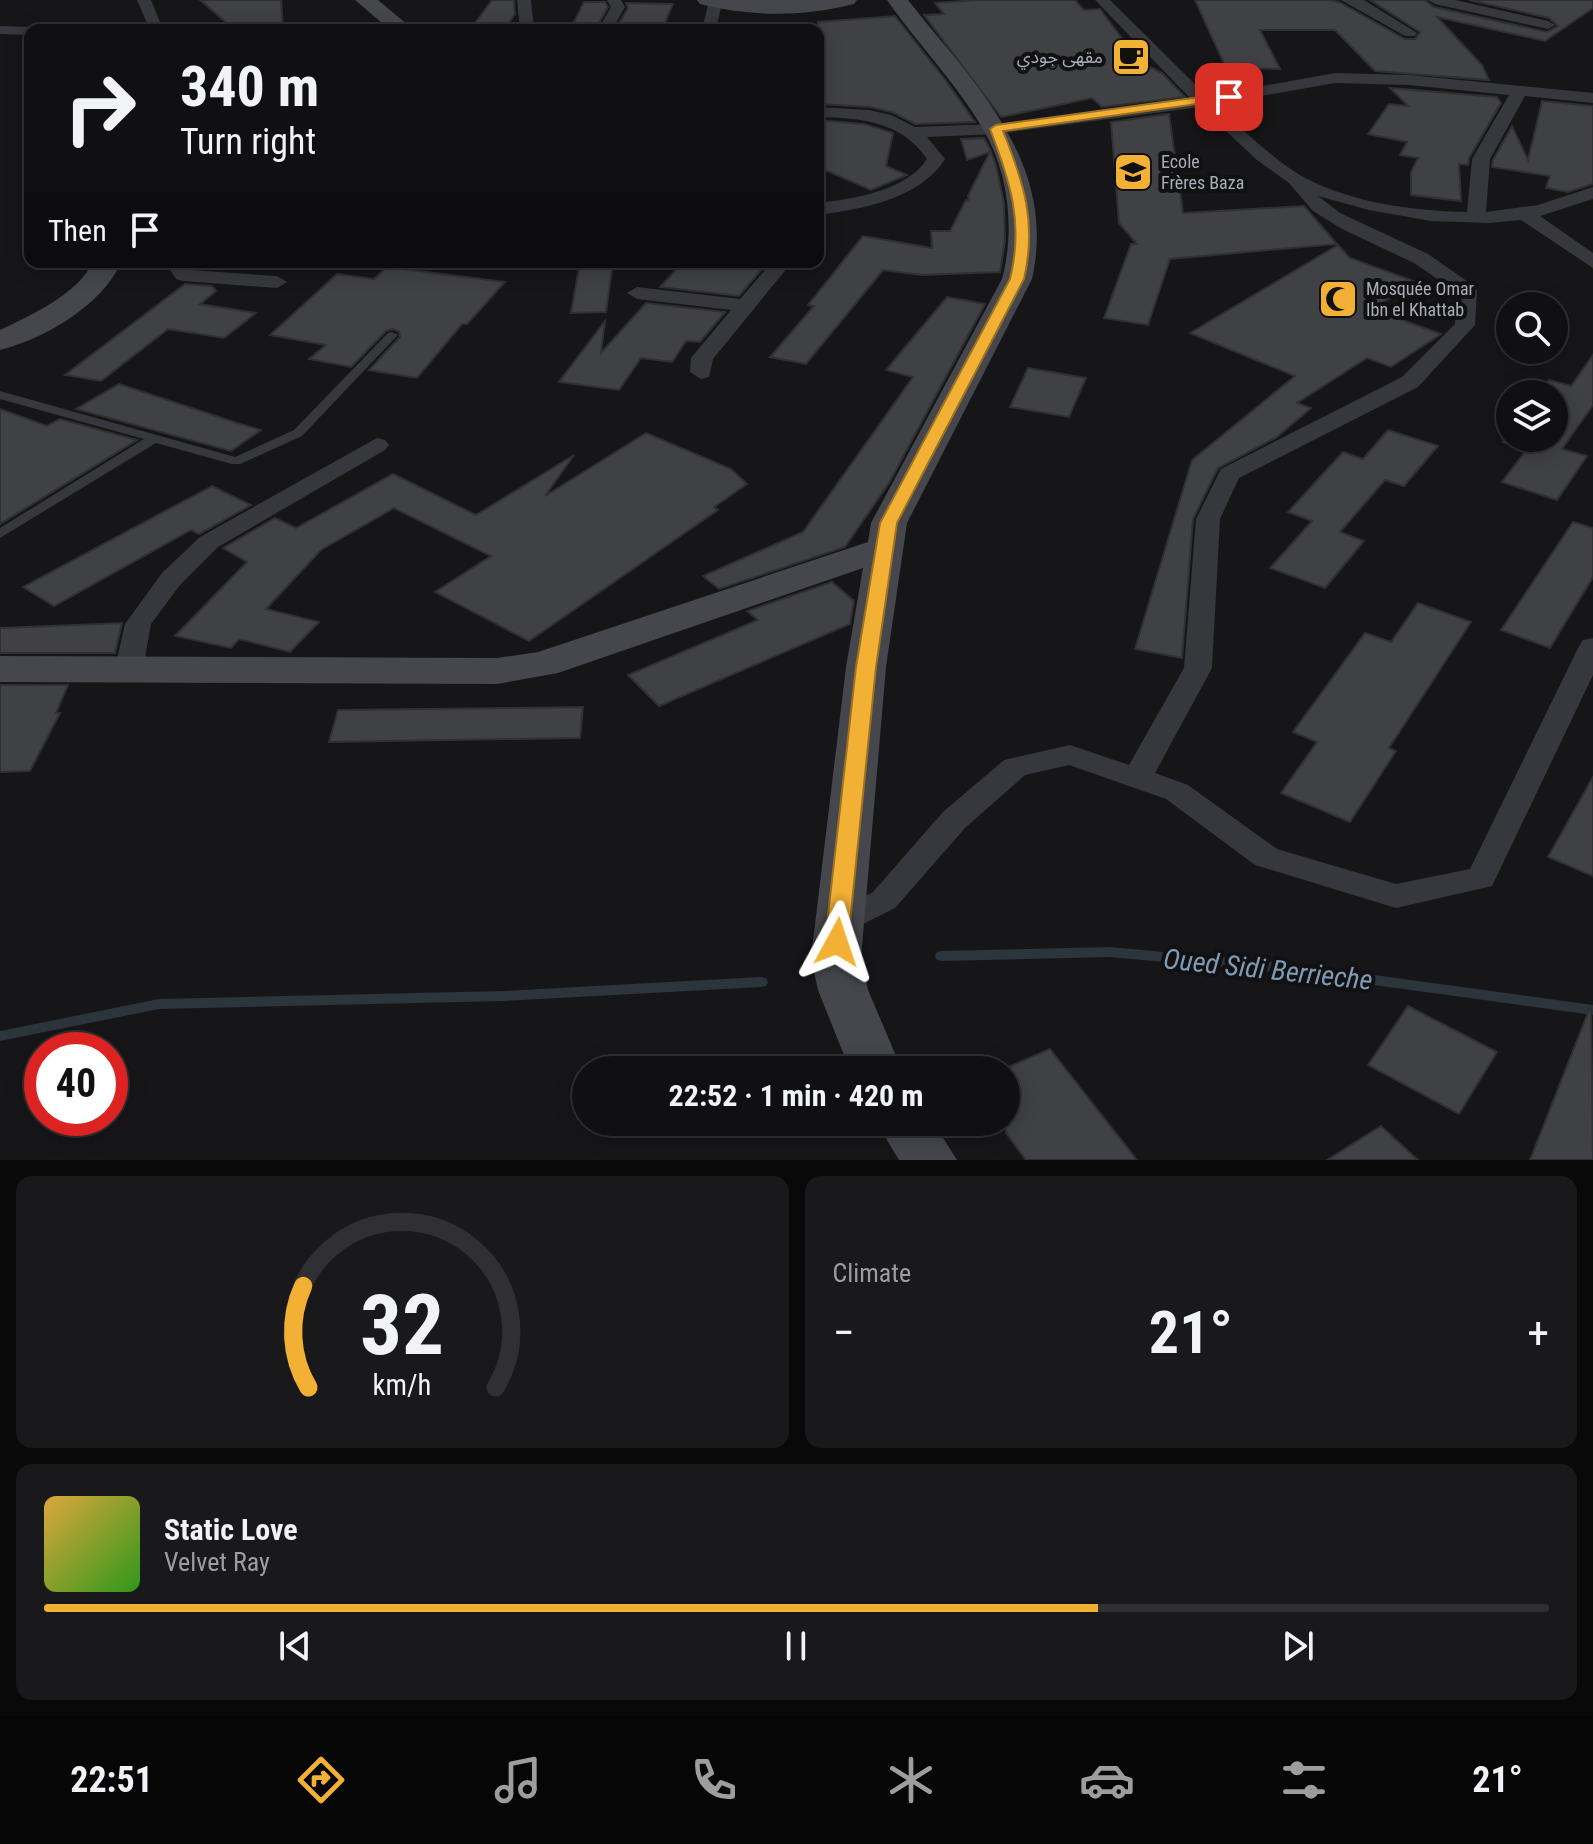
<!DOCTYPE html>
<html lang="en">
<head>
<meta charset="utf-8">
<style>
	:root { --surface:#101012; --page:#19191b; --text:#f1f3f6; --muted:#9c9d9f; --line:#303032; --accent:#f2b134 }
	body { margin:0; font-family:"Roboto Condensed","Noto Sans Arabic",sans-serif; background:var(--page); color:var(--text); height:100vh; display:flex; flex-direction:column; font-size:30px; white-space:nowrap }
	* { box-sizing:border-box; margin:0 }
	p { font-size:26px; color:var(--muted) }
	.icon { flex:none; width:44px; height:44px; fill:none; stroke:currentColor; stroke-width:2; stroke-linecap:round; stroke-linejoin:round }
	.map { position:relative; height:1160px; overflow:hidden }
	.panel { display:flex; flex-direction:column; gap:16px; padding:16px; background:#09090a; flex:1 }
	.panel>* { flex:none }
	.top-card { position:absolute; left:24px; top:24px; width:800px; height:244px; border-radius:16px; box-shadow:0 4px 20px #0003,0 0 0 2px var(--line); background:#101012; color:var(--text); overflow:hidden }
	.buttons { position:absolute; left:1496px; top:292px; display:grid; gap:16px }
	.buttons a { display:grid; place-items:center; width:72px; height:72px; border-radius:50%; background:var(--surface); box-shadow:0 4px 20px #0003,0 0 0 2px var(--line); font-size:40px }
	.speed { position:absolute; left:24px; top:1032px; display:flex; gap:16px; font-size:40px; font-weight:700; text-align:center }
	.speed>* { display:grid; place-content:center; width:104px; height:104px; border-radius:50%; background:var(--surface); box-shadow:0 4px 20px #0003,0 0 0 2px var(--line); line-height:1 }
	.speed .limit { border:12px solid #d22; background:#fff; color:#111 }
	.pin { position:absolute; display:grid; place-items:center; width:68px; height:68px; color:#fff; margin:-34px; border-radius:16px; box-shadow:0 4px 12px #0006 }
	.me { position:absolute; width:88px; margin:-44px; rotate:5deg; stroke-linejoin:round; filter:drop-shadow(0 0 6px #0008) }
	.turn { display:flex; align-items:center; gap:28px; height:168px; padding:0 24px; font-size:36px }
	.turn .icon { width:104px; height:104px; stroke-width:2.5 }
	.turn b { display:block; font-size:56px; line-height:68px }
	.then { display:flex; align-items:center; height:76px; padding:0 24px; background:#0003; gap:16px; font-size:30px }
	.big { font-size:60px; font-weight:700; line-height:1.1 }
	.panel .card { flex:1; display:flex; flex-direction:column; justify-content:center; gap:12px; min-width:0; padding:0 28px; border-radius:16px; background:var(--page) }
	.panel .dial { align-items:center; gap:0 }
	.dial svg { height:208px; overflow:visible; fill:none; stroke:var(--line); stroke-width:7; stroke-linecap:round; text-anchor:middle }
	.dial text { fill:var(--text); stroke:none }
	.song { display:flex; align-items:center; gap:24px }
	.cover { width:96px; height:96px; border-radius:12px; background:linear-gradient(135deg,hsl(40 70% 55%),hsl(110 70% 35%)) }
	.played { height:8px; border-radius:4px; background:linear-gradient(90deg,var(--accent) 70%,var(--line) 70%) }
	.keys { display:flex; justify-content:space-around; direction:ltr }
	.heat { display:flex; justify-content:space-between; align-items:center; font-size:44px; direction:ltr }
	.panel .tiles { flex:1; display:grid; gap:16px; grid-template-columns:1fr 1fr }
	.card:last-child { grid-column:span 2 }
	.trip { position:absolute; left:572px; top:1056px; width:448px; height:80px; border-radius:40px; background:var(--surface); box-shadow:0 4px 20px #0003,0 0 0 2px var(--line); font-weight:700; line-height:80px; text-align:center }
	.tab-bar { display:flex; height:128px; justify-content:space-around; align-items:center; background:#060607; color:var(--muted) }
	.tab-bar .icon { width:56px; height:56px }
	.tab-bar .on { color:var(--accent) }
	.tab-bar b { font-size:36px; color:var(--text) }
	.map>svg:first-child { display:block }
	.lines { fill:none; stroke-linecap:round; stroke-linejoin:round }
	.stream { fill:#2c353c; fill-rule:evenodd }
	.building { fill:#404145; stroke:#303034; stroke-width:2 }
	.lane { fill:#37383d; fill-rule:evenodd }
	.street { fill:#37383d; fill-rule:evenodd }
	.secondary { fill:#45474d; fill-rule:evenodd }
	.route { fill:#f2b134; stroke:#9d7322; stroke-width:2 }
	.labels { text-anchor:middle; stroke-width:8; stroke-linejoin:round; paint-order:stroke }
	.far-poi-label { font-size:18px; fill:#a8adb8; stroke:#111113; text-anchor:start }
	.near-water-label { font-size:28px; font-style:italic; fill:#7f9bb3; stroke:#111113 }
</style>
</head>
<body>
<div class="map">
<svg width="1593" height="1160" viewBox="0 0 1593 1160">
	<rect width="100%" height="100%" fill="#161618"/>
	<g class="lines">
		<g class="stream">
			<polygon points="1110,947 1293,964 1593,1005 1593,1015 1293,974 1110,957 941,961 936,959 935,956 936,953 941,951"/>
			<polygon points="761,977 766,978 768,982 766,986 761,987 504,1001 159,1009 0,1041 0,1031 159,999 504,991"/>
		</g>
	</g>
	<g class="building">
		<polygon points="200,0 281,0 283,30 235,30"/>
		<polygon points="492,0 514,0 515,14 504,30 470,30"/>
		<polygon points="977,0 1075,0 1084,10 1100,9 1140,62 1162,73 1185,97 1102,107 1092,98 1001,117 924,15 944,14 935,3"/>
		<polygon points="1195,0 1329,0 1339,2 1405,39 1415,39 1420,32 1370,0 1425,0 1434,7 1547,32 1558,26 1549,18 1469,0 1593,0 1593,8 1545,41 1437,17 1482,65 1489,80 1375,71 1335,30 1260,30 1280,69 1226,68"/>
		<polygon points="584,2 605,2 608,7 595,30 570,30"/>
		<polygon points="626,3 673,4 662,30 615,30 628,8"/>
		<polygon points="895,16 947,82 975,122 915,124 892,112 870,107 818,104 818,22"/>
		<polygon points="1390,88 1497,97 1501,103 1469,158 1468,165 1459,164 1461,201 1411,195 1411,172 1418,158 1400,155 1407,142 1368,134 1389,104 1408,106"/>
		<polygon points="1542,101 1593,106 1593,184 1568,192 1546,188 1550,176 1492,167 1493,160 1512,126 1528,160"/>
		<polygon points="1169,114 1183,213 1304,206 1337,244 1170,259 1148,325 1104,318 1131,244 1137,244 1119,223 1111,122"/>
		<polygon points="818,120 864,124 893,133 886,166 907,175 871,190 818,167"/>
		<polygon points="984,138 989,147 996,165 1004,203 1005,241 1000,272 922,275 883,270 806,364 770,357 814,306 808,305 863,236 932,248 931,231 950,231 966,200 969,201 968,196 990,152 967,160 961,139"/>
		<polygon points="1338,245 1350,258 1416,282 1372,309 1441,334 1391,367 1367,358 1297,403 1311,408 1277,437 1218,468 1193,519 1182,658 1135,649 1192,460 1295,376 1190,333"/>
		<polygon points="580,262 613,262 606,312 571,313"/>
		<polygon points="683,262 718,262 762,269 739,296 660,287"/>
		<polygon points="387,267 505,282 467,324 462,324 417,378 369,370 400,337 399,332 393,329 386,331 351,367 309,359 326,345 270,335 337,274 374,279"/>
		<polygon points="185,284 212,286 216,291 200,304 256,313 224,338 168,329 101,381 65,375"/>
		<polygon points="947,297 985,304 889,483 845,547 719,589 703,576 803,532 913,377 886,370"/>
		<polygon points="646,303 725,312 700,342 686,341 672,362 641,358 619,390 559,382 605,321 601,353"/>
		<polygon points="1593,355 1593,405 1562,449 1587,456 1557,500 1502,482 1527,449 1503,442 1510,432 1510,438 1554,438 1554,394 1539,394 1549,380 1571,386"/>
		<polygon points="1028,368 1086,378 1069,417 1010,407"/>
		<polygon points="119,384 234,422 261,430 231,451 76,409"/>
		<polygon points="0,409 47,426 60,419 137,440 0,524"/>
		<polygon points="1388,430 1438,446 1404,486 1385,480 1340,532 1364,541 1325,588 1270,568 1312,521 1288,512 1343,452 1363,459"/>
		<polygon points="646,433 731,469 747,484 714,507 718,510 529,641 435,592 491,556 394,508 321,550 266,609 319,622 290,652 239,639 231,648 175,636 247,562 223,548 275,518 296,528 393,474 476,515 574,455 545,496"/>
		<polygon points="212,486 251,505 199,534 191,530 54,606 23,587"/>
		<polygon points="1573,522 1593,528 1593,577 1550,648 1501,630"/>
		<polygon points="832,582 854,601 850,624 659,706 628,675 758,620 747,611"/>
		<polygon points="1418,603 1471,622 1389,748 1396,751 1350,822 1281,793 1317,742 1293,732 1365,633 1391,642"/>
		<polygon points="122,623 115,653 0,653 0,628"/>
		<polygon points="0,685 68,685 56,713 60,713 30,771 0,772"/>
		<polygon points="583,707 580,738 329,742 338,710"/>
		<polygon points="1593,777 1593,876 1548,857"/>
		<polygon points="1591,1005 1593,1160 1530,1160"/>
		<polygon points="1408,1006 1497,1052 1459,1114 1368,1065"/>
		<polygon points="1050,1049 1137,1160 1026,1160 1006,1133 1006,1068"/>
		<polygon points="1381,1126 1418,1160 1327,1160"/>
	</g>
	<g class="lines">
		<polygon class="lane" points="392,332 398,335 396,337 302,436 240,464 232,464 156,443 0,538 0,528 144,439 0,399 0,391 235,457 294,430 388,333"/>
		<g class="street">
			<polygon points="137,0 151,0 160,22 176,30 149,28"/>
			<polygon points="517,0 531,0 534,30 520,30"/>
			<polygon points="607,0 621,0 625,7 612,30 598,30 611,7"/>
			<polygon points="709,0 722,2 716,30 702,30"/>
			<path d="M1095,0H1110L1207,96L1335,73L1409,75L1593,93V103L1525,96L1490,159L1486,212L1538,205L1593,187V199L1540,216L1593,253V268L1521,220L1489,223L1431,221L1369,210L1318,196L1340,213L1428,254L1474,286L1477,290L1475,325L1418,387L1239,478L1220,519L1212,668L1155,773L1188,785L1277,849L1396,884L1470,869L1579,646L1583,640L1593,638V675L1492,886L1396,908L1255,865L1166,799L1069,765L1025,775L965,828L895,908L837,937L825,934L821,925L825,916L873,892L943,812L1004,760L1070,745L1129,765L1184,668L1196,519L1221,469L1402,377L1455,324L1457,292L1414,263L1342,229L1313,211L1289,183L1257,160L1200,107L996,134L927,137L945,159C920,199 862,209 818,215V203C852,199 907,191 927,159C901,121 861,118 818,117V107L869,110L891,115L915,127L996,124L1191,99ZM1335,83L1409,85L1509,95L1472,159L1467,212C1412,211 1343,202 1295,172C1266,153 1241,128 1216,104Z"/>
			<polygon points="1341,0 1364,0 1417,33 1415,36 1405,36"/>
			<polygon points="1428,0 1455,0 1548,21 1555,25 1548,29 1435,4"/>
			<polygon points="0,26 30,27 37,30 30,30 30,35 0,34"/>
			<polygon points="165,262 185,262 190,270 277,276 287,282 277,288 183,281 176,279"/>
			<polygon points="772,262 792,262 713,359 709,377 701,379 690,372 691,358 731,310 637,299 627,293 637,287 740,299"/>
			<polygon points="377,438 385,440 389,445 385,450 218,547 180,585 151,624 143,668 139,674 129,677 119,674 115,668 125,624 162,573 200,537"/>
		</g>
		<g class="secondary">
			<polygon points="355,0 378,0 414,30 390,30"/>
			<path d="M697,0H857L854,4C802,17 752,17 700,4Z"/>
			<path d="M887,0H908C974,84 1058,162 1032,279L907,523L886,667L861,958L868,990L902,1070H850L818,990L811,958L846,667L863,568L558,673L497,684L0,682V656L497,658L538,652L868,542L871,523L1002,279C1015,231 1009,173 983,129C957,84 917,43 887,0Z"/>
			<path d="M93,262H121C103,305 44,339 0,350V330C31,315 77,295 93,262Z"/>
			<polygon points="876,1122 933,1122 957,1160 899,1160"/>
		</g>
	</g>
	<path class="route" d="M1229,93L1233,94V99L1003,131C1024,183 1037,223 1024,279L897,523L876,667L848,942L845,948L837,950L828,948L825,942L856,667L880,523L1010,279C1024,223 1010,181 990,129L996,125Z"/>
	<defs>
		<symbol id="cafe-square" viewBox="-11 -11 22 22"><rect x="-9" y="-9" width="18" height="18" rx="4" fill="#f2b134" stroke="#111113"/><path d="M-5.5-4.5H6V0H3Q3 3.5 0 3.5H-2.5Q-5.5 3.5-5.5 0ZM3-3.2v2h1.7v-2ZM-6 4.5H4V6H-6Z" fill="#111"/></symbol>
		<symbol id="school-square" viewBox="-11 -11 22 22"><rect x="-9" y="-9" width="18" height="18" rx="4" fill="#f2b134" stroke="#111113"/><path d="M0-5L7-2L0 1L-7-2ZM-4 1L0 2.5L4 1V4Q0 6-4 4Z" fill="#111"/></symbol>
		<symbol id="mosque-square" viewBox="-11 -11 22 22"><rect x="-9" y="-9" width="18" height="18" rx="4" fill="#f2b134" stroke="#111113"/><path d="M3.5-4.9A6 6 0 1 0 3.5 4.9A5 5 0 1 1 3.5-4.9Z" fill="#111"/></symbol>
	</defs>
	<g fill-rule="evenodd">
		<use href="#cafe-square" x="1109" y="35" width="44" height="44"/>
		<use href="#school-square" x="1111" y="150" width="44" height="44"/>
		<use href="#mosque-square" x="1316" y="277" width="44" height="44"/>
	</g>
	<g class="labels">
		<g class="far-poi-label">
			<text x="1103" y="63" text-anchor="end">مقهى جودي</text>
			<text x="1161" y="168">Ecole<tspan x="1161" dy="21">Frères Baza</tspan></text>
			<text x="1366" y="295">Mosquée Omar<tspan x="1366" dy="21">Ibn el Khattab</tspan></text>
		</g>
		<g class="near-water-label">
			<text transform="translate(1268 969) rotate(6)" y="10">Oued Sidi Berrieche</text>
		</g>
	</g>
</svg>
<div class="buttons">
<a><svg class="icon" aria-label="search" viewBox="0 0 24 24"><circle cx="10" cy="10" r="6"/><path d="M15 15l6 6"/></svg></a>
<a><svg class="icon" aria-label="layers" viewBox="0 0 24 24"><path d="M12 4l9 5-9 5-9-5zM3 14l9 5 9-5"/></svg></a>
</div>
<div class="speed"><div class="limit">40</div></div>
<div class="pin" style="left:1229px;top:97px;background:#d93025"><svg class="icon" aria-label="arrive" viewBox="0 0 24 24"><path d="M6 21V4h12l-3 4 3 4H6"/></svg></div>
<svg class="me" style="left:837px;top:942px" viewBox="-20 -20 40 40"><path d="M0-17L14 15 0 8-14 15z" fill="#f2b134" stroke="#fff" stroke-width="4"/></svg>
<div class="trip">22:52 · 1 min · 420 m</div>
<div class="top-card">
<div class="turn"><svg class="icon" aria-label="right" viewBox="0 0 24 24"><path d="M7 20v-9h11M14 6l5 5-5 5"/></svg><div><b>340 m</b>Turn right</div></div>
<div class="then">Then<svg class="icon" aria-label="arrive" viewBox="0 0 24 24"><path d="M6 21V4h12l-3 4 3 4H6"/></svg></div>
</div>
</div>
<section class="panel">
<div class="tiles">
<div class="card dial"><svg viewBox="0 0 100 80">
<path d="M14 69A42 42 0 1 1 86 69"/>
<path d="M14 69A42 42 0 0 1 12 30" stroke="#f2b134"/>
<text x="50" y="56" font-size="32" font-weight="700">32</text>
<text x="50" y="72" font-size="11">km/h</text>
</svg></div>
<div class="card"><p>Climate</p>
<div class="heat"><a>−</a><b class="big">21°</b><a>+</a></div>
</div>
<div class="card">
<div class="song"><i class="cover"></i><div><b>Static Love</b><p>Velvet Ray</p></div></div>
<div class="played"></div>
<div class="keys"><svg class="icon" aria-label="previous" viewBox="0 0 24 24"><path d="M18 5L8 12l10 7zM5 5v14"/></svg><svg class="icon" aria-label="pause" viewBox="0 0 24 24"><path d="M8 5v14M16 5v14"/></svg><svg class="icon" aria-label="next" viewBox="0 0 24 24"><path d="M6 5l10 7-10 7zM19 5v14"/></svg></div>
</div>
</div>
</section>
<nav class="tab-bar">
<b>22:51</b>
<svg class="icon on" aria-label="directions" viewBox="0 0 24 24"><path d="M12 3l9 9-9 9-9-9zM9 14v-3h6M13 9l2 2-2 2"/></svg>
<svg class="icon" aria-label="music" viewBox="0 0 24 24"><path d="M9 18V5l10-2v13"/><circle cx="6" cy="18" r="3"/><circle cx="16" cy="16" r="3"/></svg>
<svg class="icon" aria-label="phone" viewBox="0 0 24 24"><path d="M5 4h4l2 5-3 2q2 4 5 5l2-3 5 2v4C11 20 4 13 5 4z"/></svg>
<svg class="icon" aria-label="climate" viewBox="0 0 24 24"><path d="M12 3v18M4 7l16 10M4 17L20 7"/></svg>
<svg class="icon" aria-label="car" viewBox="0 0 24 24"><path d="M5 17H2v-5l4-1 3-4h7l3 4 3 1v5h-3M9 17h6M6 11h13"/><circle cx="7" cy="17" r="2"/><circle cx="17" cy="17" r="2"/></svg>
<svg class="icon" aria-label="filters" viewBox="0 0 24 24"><path d="M4 7h16M4 17h16"/><circle cx="9" cy="7" r="2"/><circle cx="15" cy="17" r="2"/></svg>
<b>21°</b>
</nav>
</body>
</html>
